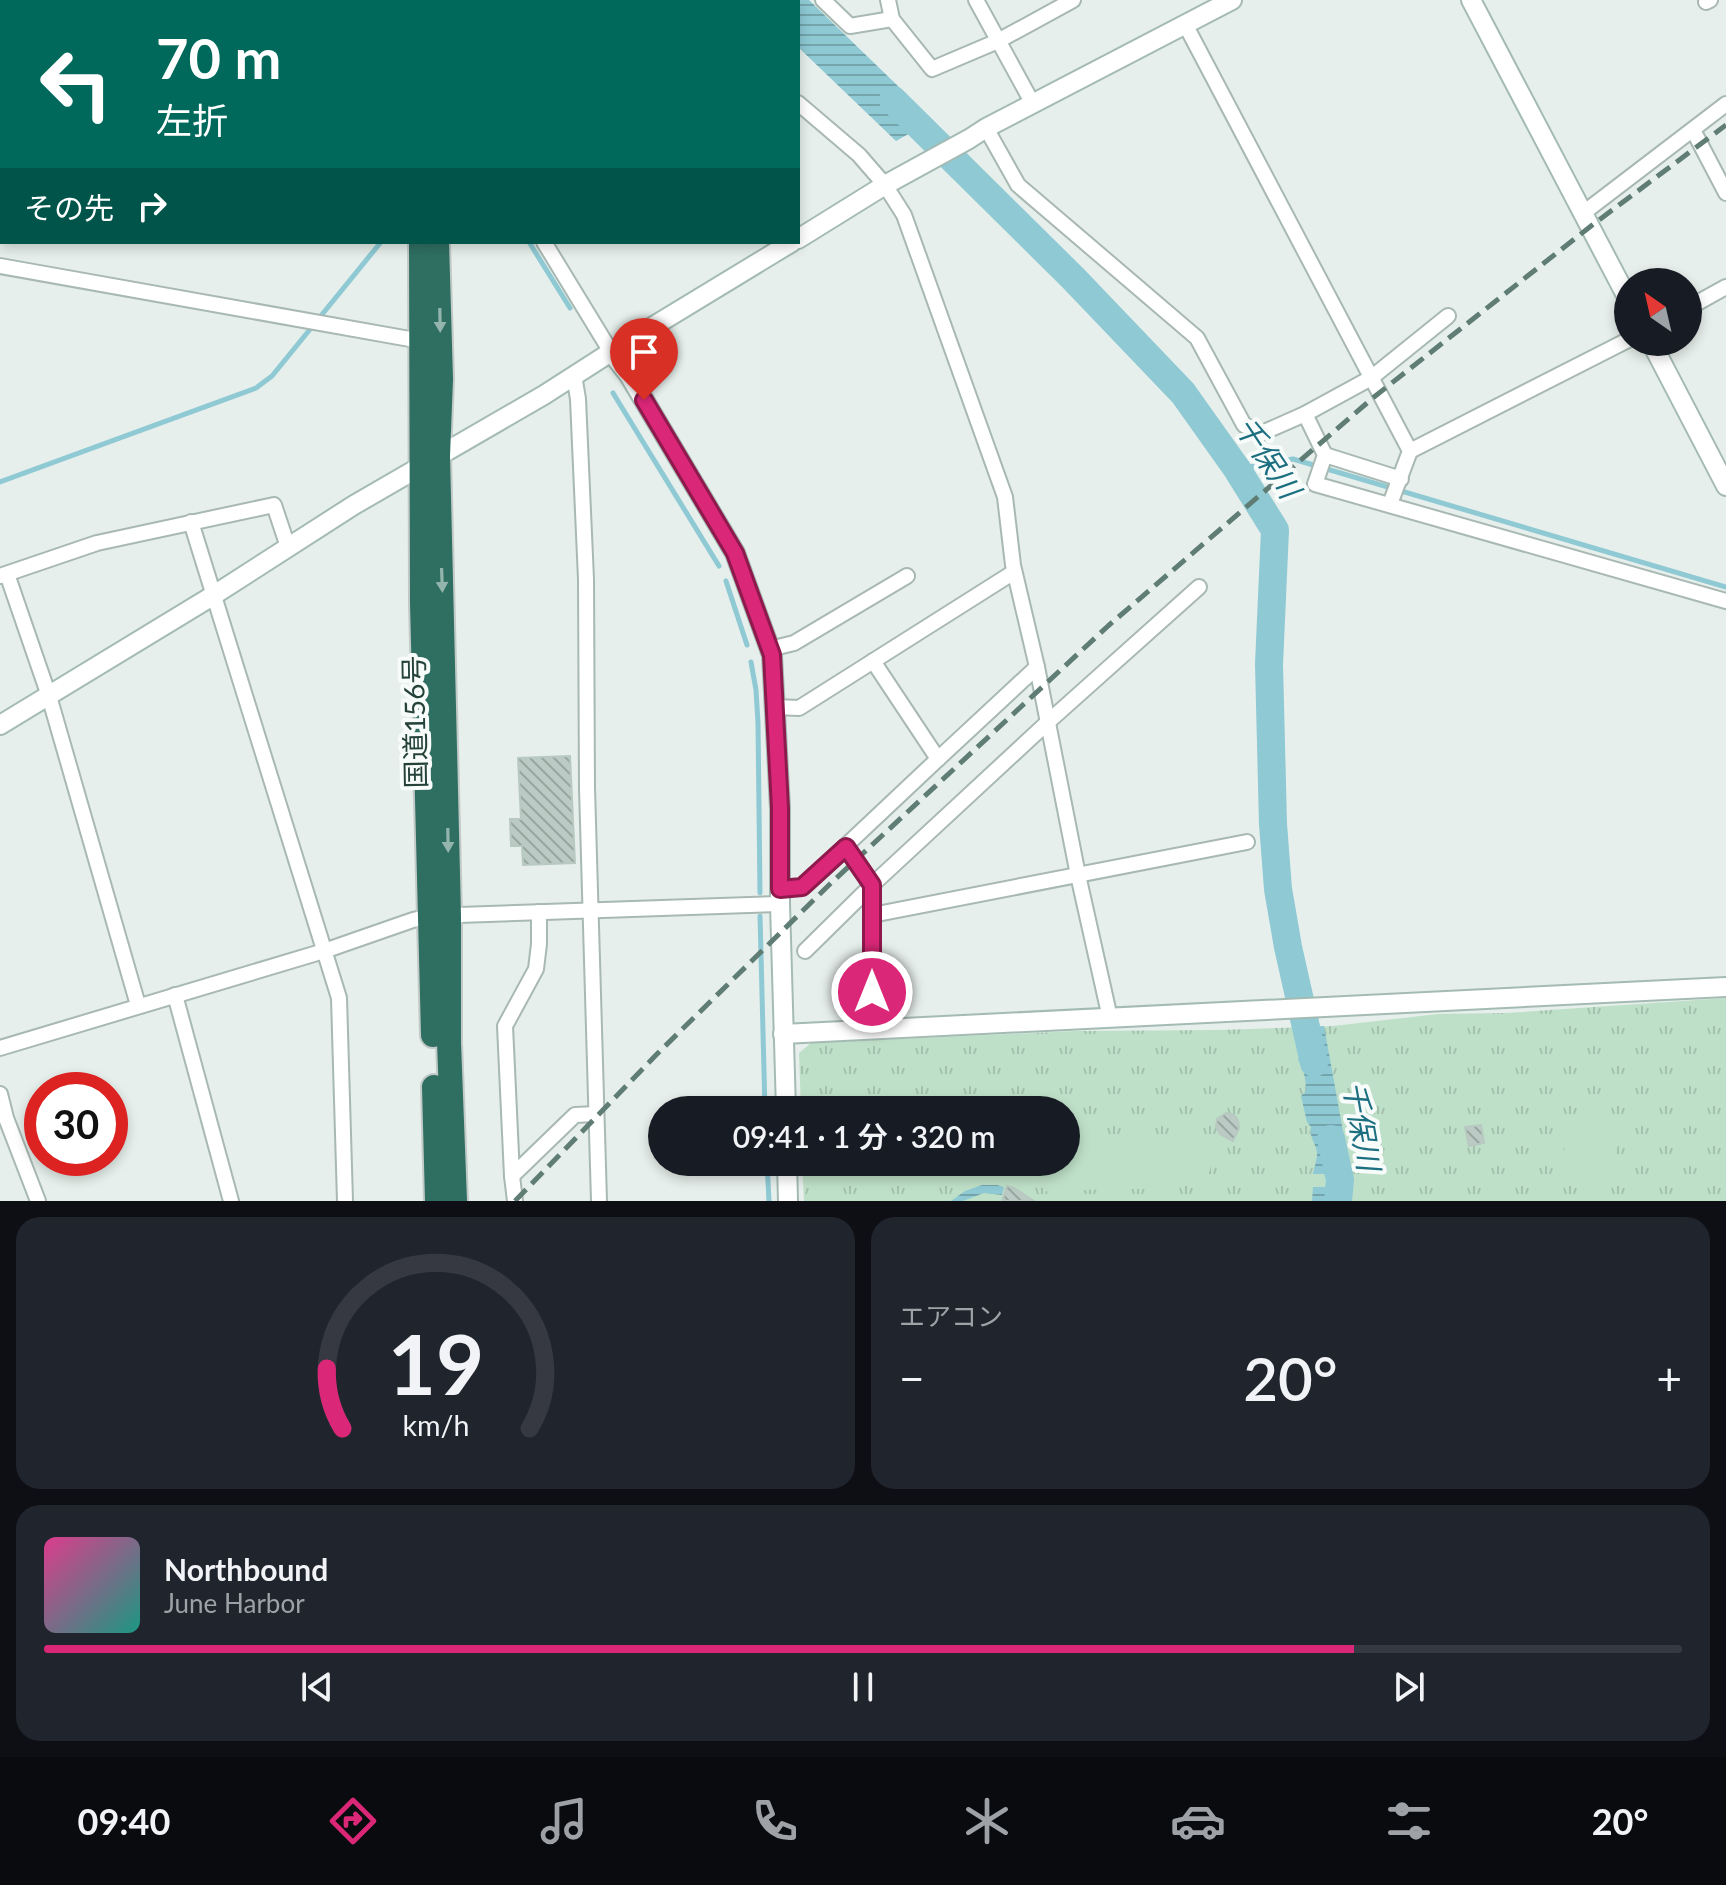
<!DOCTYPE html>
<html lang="ja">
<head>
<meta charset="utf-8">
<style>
	:root { --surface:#171b24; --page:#20242c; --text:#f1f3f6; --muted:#9ea1a6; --line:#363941; --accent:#db2777 }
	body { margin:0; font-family:Lato,"Noto Sans JP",sans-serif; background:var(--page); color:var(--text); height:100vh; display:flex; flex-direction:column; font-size:30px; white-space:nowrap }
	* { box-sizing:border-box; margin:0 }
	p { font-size:26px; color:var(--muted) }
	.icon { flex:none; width:44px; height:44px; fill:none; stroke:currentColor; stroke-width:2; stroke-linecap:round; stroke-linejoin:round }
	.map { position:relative; height:1201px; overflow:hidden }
	.sheet { display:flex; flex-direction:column; gap:16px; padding:16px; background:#0d0f14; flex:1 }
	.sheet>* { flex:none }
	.top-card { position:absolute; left:0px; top:0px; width:800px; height:244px; box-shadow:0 4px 12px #0003; background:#00695c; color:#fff; overflow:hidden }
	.needle { width:52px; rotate:326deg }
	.controls { position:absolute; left:1614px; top:268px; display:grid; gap:16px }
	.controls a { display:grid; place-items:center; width:88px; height:88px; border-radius:50%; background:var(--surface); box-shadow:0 4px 12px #0003; font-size:40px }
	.speed { position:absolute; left:24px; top:1072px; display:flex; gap:16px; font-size:40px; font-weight:700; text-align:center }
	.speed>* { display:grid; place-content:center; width:104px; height:104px; border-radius:50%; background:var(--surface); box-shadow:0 4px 12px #0003; line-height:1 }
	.speed .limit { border:12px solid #d22; background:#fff; color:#111 }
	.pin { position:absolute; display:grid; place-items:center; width:68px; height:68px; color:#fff; margin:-82px -34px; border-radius:50% 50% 50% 0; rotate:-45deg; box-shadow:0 0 8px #0007 }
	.pin .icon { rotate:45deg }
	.me { position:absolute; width:88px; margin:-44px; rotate:0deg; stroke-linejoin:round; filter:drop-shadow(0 0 6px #0008) }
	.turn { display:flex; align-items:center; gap:28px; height:168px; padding:0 24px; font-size:36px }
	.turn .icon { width:104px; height:104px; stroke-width:2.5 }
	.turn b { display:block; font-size:56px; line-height:68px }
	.then { display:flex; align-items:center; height:76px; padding:0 24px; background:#0003; gap:16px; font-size:30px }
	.big { font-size:60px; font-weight:600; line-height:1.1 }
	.sheet .widget { flex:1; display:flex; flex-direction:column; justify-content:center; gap:12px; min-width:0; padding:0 28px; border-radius:24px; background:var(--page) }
	.sheet .dial { align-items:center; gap:0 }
	.dial svg { height:208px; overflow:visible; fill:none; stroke:var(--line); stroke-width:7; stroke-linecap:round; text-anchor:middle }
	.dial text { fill:var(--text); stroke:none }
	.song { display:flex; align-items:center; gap:24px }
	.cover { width:96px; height:96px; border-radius:12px; background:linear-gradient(135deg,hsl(330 70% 55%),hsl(170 70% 35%)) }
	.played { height:8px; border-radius:4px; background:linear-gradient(90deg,var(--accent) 80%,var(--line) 80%) }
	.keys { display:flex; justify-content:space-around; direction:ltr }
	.heat { display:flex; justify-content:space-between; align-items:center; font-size:44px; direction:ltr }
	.sheet .tiles { flex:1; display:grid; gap:16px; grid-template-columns:1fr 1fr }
	.widget:last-child { grid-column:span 2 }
	.trip { position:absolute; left:648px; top:1096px; width:432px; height:80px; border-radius:40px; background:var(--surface); box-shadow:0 4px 12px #0003; font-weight:600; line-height:80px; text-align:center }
	.tabs { display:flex; height:128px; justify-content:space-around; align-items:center; background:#090b0e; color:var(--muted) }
	.tabs .icon { width:56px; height:56px }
	.tabs .active { color:var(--accent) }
	.tabs b { font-size:36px; color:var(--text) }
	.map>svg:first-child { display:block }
	.park { fill:url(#park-tufts) }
	.garden { fill:#bfe0c8 }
	.water { fill:url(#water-rules) }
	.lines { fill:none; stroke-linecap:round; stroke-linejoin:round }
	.stream { stroke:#8ec9d4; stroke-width:5 }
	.river { stroke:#8ec9d4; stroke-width:28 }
	.building { fill:url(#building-back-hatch); stroke:#b8c9c2; stroke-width:2 }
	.street-casing { stroke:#a8b8b2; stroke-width:18 }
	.secondary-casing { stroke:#a4bbb3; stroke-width:22 }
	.highway-casing { stroke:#c2cac8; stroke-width:28 }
	.street { stroke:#fff; stroke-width:14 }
	.secondary { stroke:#fff; stroke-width:18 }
	.highway { stroke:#2f6f62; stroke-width:24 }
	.rail { stroke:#5f7d75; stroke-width:5; stroke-dasharray:16 8; stroke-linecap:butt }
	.oneway { fill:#93b5ae }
	.route-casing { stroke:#8e194d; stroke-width:20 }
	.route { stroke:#db2777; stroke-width:14 }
	.labels { text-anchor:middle; stroke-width:8; stroke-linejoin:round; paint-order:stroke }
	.street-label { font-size:28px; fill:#24423a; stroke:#f7fbf9 }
	.water-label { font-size:30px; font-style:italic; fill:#1c6f80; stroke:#f7fbf9 }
</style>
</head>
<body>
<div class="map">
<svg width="1726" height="1201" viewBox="0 0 1726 1201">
	<defs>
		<pattern id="park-tufts" width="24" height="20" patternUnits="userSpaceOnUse" patternTransform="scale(2)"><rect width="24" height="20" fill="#bfe0c8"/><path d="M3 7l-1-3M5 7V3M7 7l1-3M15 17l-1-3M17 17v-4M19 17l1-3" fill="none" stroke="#a4c1ad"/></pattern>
		<pattern id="water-rules" width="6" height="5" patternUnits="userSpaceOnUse" patternTransform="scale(2)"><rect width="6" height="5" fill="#8ec9d4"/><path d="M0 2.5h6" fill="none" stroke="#74a5ad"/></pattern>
		<pattern id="building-back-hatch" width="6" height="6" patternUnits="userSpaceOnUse" patternTransform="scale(2)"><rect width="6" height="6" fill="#bbcac4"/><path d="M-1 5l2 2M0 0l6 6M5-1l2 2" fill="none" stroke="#98a6a0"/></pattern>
	</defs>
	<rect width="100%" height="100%" fill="#e6efeb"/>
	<polygon class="park" points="1726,998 1726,1201 804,1201 802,1162 1066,1162 1066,1110 801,1110 799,1053 811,1043 1075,1031 1219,1030 1333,1026 1438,1014 1506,1013"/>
	<g class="garden">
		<path d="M1587,1124H1597L1606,1128L1613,1145H1618L1612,1171C1596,1183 1591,1187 1571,1180C1563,1157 1557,1147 1579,1132L1577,1126Z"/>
		<path d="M1194,1136L1208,1145C1213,1163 1213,1168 1202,1184L1149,1189H1105L1048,1192L1015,1169L1018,1162H1066V1141Z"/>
	</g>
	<g class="water">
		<polygon points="749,0 809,0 899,87 930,122 896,141 798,47 798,2 751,2"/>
		<path d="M1324,1026L1347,1153L1346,1174L1335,1175L1332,1171L1326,1174H1313C1314,1168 1317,1160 1317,1153C1316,1143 1309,1138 1311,1127L1307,1122L1301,1096L1306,1091C1306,1080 1304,1069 1298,1060L1301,1053L1297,1047L1294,1027Z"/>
		<polygon points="982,1185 997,1185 1004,1187 1002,1195 984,1193 963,1201 951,1201 965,1191"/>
		<polygon points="1348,1186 1347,1201 1312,1201 1313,1187 1325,1187 1327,1190 1332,1191 1335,1187"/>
	</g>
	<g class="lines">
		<g class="stream">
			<polyline points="544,0 544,2"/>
			<polyline points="529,242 570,308"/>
			<polyline points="613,393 719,566"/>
			<polyline points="1237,469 1293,459 1726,587"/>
			<polyline points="0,482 256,388 272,376 381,242"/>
			<polyline points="726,581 747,645"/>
			<polyline points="751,662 756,690 758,723 760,893"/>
			<polyline points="760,916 765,1110"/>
			<polyline points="767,1162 769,1201"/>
		</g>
		<g class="river">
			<polyline points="893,100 1073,278 1183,393 1237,469 1275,530 1269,664 1273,824 1278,889 1288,947 1314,1063"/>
			<polyline points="1331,1139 1340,1180 1338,1201"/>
		</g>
	</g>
	<g class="building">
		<polygon points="570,756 575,863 523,865 522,846 511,846 510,819 521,819 518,758"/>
		<polygon points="1226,1113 1234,1115 1238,1120 1239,1128 1233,1141 1220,1134 1216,1127 1217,1119"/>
		<polygon points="1481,1125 1484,1143 1469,1146 1465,1127"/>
		<polygon points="1007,1186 1014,1188 1034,1201 1002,1201"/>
	</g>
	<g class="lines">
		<defs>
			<g id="street">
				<polyline points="44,0 56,2"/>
				<polyline points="673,0 675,2"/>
				<polyline points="823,0 850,26 892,19"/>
				<polyline points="888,0 892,19 932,69 998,41 1073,0"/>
				<polyline points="976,0 1033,104"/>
				<polyline points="239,2 239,0"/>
				<polyline points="1706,2 1710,0"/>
				<polyline points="1185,24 1410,451 1390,504"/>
				<polyline points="798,103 859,155 885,185 904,215 1005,497 1013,565 1037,667 1078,875 1110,1018"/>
				<polyline points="986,128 1018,185 1197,338 1244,425 1262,433 1305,414 1371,378 1448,316"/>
				<polyline points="0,129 2,129"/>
				<polyline points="1693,130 1726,193"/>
				<polyline points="1582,214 1726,104"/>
				<polyline points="544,242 611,352"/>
				<polyline points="0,266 421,341"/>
				<polyline points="1688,308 1726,287"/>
				<polyline points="574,375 578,399 586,579 587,788 599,1201"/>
				<polyline points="1305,414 1325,455 1315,484 1726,601"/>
				<polyline points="1410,451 1628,340"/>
				<polyline points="1325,455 1401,479"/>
				<polyline points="191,522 339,998 345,1201"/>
				<polyline points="7,574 49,696 138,1005"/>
				<polyline points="0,576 97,543 274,505 288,547"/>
				<polyline points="770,649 794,643 907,576"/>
				<polyline points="873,661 938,759 1037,667"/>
				<polyline points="776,707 799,708 1014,572"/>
				<polyline points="780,889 802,887 938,759"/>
				<polyline points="539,912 539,944 536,969 505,1026 512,1176 575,1115 596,1114"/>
				<polyline points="872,915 1247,842"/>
				<polyline points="805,951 872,885 846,847"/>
				<polyline points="175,995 231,1201"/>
				<polyline points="872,1029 872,885 1048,722 1199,587"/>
				<polyline points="0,1048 324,951 413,920 430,916 780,904"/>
				<polyline points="0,1094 6,1118 38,1201"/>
				<polyline points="512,1176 515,1201"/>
			</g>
			<g id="secondary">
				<polyline points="1471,0 1628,299"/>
				<polyline points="798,239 885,185 969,139 986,128 1232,0"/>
				<polyline points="1651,342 1726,486"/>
				<polyline points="611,352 629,375 735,553 772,655 780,808 780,904 786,1110"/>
				<polyline points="0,725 214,595 354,505 544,395 611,352 792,242"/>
				<polyline points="783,1034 1726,987"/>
				<polyline points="787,1162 788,1201"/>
			</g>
			<g id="highway">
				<polyline points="416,0 416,2"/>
				<polyline points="434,0 434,2"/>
				<polyline points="421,242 422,603 433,1035"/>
				<polyline points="437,242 441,379 438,456 449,916 449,1043 455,1201"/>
				<polyline points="434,1087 437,1201"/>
			</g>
		</defs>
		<use href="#street" class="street-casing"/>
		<use href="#secondary" class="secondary-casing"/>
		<use href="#highway" class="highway-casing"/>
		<use href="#street" class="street"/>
		<use href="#secondary" class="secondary"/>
		<use href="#highway" class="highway"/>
		<polyline class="rail" points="515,1201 656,1055 831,883 1108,626 1374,397 1591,226 1726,125"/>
	</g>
	<defs><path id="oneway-solid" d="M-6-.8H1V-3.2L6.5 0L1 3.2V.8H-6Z" transform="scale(2)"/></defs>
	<g class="oneway">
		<use href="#oneway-solid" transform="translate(440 320) rotate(89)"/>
		<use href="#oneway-solid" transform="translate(442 580) rotate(88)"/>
		<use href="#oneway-solid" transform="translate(448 840) rotate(89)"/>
	</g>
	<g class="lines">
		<defs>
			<polyline id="route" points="644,400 735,553 772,655 780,808 780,889 802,887 846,847 872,885 872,992"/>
		</defs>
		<use href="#route" class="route-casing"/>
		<use href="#route" class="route"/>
	</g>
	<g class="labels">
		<g class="street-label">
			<text transform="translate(415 722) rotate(-91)" y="10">国道156号</text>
		</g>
		<g class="water-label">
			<text transform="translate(1267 458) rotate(56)" y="10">千保川</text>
			<text transform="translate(1361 1126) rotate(80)" y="10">千保川</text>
		</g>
	</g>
</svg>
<div class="controls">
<a><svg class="needle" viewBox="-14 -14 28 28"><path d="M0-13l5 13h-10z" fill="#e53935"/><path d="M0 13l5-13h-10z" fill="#9ea1a6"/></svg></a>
</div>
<div class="speed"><div class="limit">30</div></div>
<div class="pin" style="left:644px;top:400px;background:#d93025"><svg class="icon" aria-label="arrive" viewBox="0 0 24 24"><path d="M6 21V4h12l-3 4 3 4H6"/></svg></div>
<svg class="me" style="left:872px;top:992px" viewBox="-20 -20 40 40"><circle r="17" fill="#db2777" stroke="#fff" stroke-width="3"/><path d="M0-11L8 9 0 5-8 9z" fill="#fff"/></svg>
<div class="trip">09:41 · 1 分 · 320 m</div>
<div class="top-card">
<div class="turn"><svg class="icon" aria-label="left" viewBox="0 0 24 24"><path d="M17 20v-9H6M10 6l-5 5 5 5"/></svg><div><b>70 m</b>左折</div></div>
<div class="then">その先<svg class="icon" aria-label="right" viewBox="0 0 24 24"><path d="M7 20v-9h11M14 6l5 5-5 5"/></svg></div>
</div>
</div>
<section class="sheet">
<div class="tiles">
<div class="widget dial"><svg viewBox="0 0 100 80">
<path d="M14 69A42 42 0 1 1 86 69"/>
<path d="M14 69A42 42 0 0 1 8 46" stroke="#db2777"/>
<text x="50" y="56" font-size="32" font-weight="700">19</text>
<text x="50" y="72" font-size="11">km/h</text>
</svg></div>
<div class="widget"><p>エアコン</p>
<div class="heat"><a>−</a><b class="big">20°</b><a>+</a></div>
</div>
<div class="widget">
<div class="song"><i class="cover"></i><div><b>Northbound</b><p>June Harbor</p></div></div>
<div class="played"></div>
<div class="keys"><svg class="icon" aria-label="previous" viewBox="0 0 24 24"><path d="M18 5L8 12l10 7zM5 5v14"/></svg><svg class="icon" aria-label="pause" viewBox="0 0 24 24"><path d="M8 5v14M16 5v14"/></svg><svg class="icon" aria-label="next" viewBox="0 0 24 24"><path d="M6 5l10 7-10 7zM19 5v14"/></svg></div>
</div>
</div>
</section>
<nav class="tabs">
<b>09:40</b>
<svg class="icon active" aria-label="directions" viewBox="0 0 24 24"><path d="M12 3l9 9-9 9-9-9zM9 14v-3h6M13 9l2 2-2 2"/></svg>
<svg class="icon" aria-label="music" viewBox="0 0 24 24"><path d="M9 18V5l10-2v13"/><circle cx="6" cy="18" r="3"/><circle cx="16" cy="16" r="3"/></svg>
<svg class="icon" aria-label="phone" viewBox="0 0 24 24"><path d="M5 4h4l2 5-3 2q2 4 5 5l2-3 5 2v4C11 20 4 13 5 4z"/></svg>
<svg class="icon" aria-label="climate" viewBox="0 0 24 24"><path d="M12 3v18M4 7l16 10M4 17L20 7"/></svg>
<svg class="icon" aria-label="car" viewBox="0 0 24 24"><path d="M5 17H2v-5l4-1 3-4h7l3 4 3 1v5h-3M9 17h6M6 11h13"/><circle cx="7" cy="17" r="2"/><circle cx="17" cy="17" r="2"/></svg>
<svg class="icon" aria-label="filters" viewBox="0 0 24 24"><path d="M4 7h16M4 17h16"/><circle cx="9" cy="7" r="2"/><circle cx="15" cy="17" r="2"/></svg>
<b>20°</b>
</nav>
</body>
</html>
